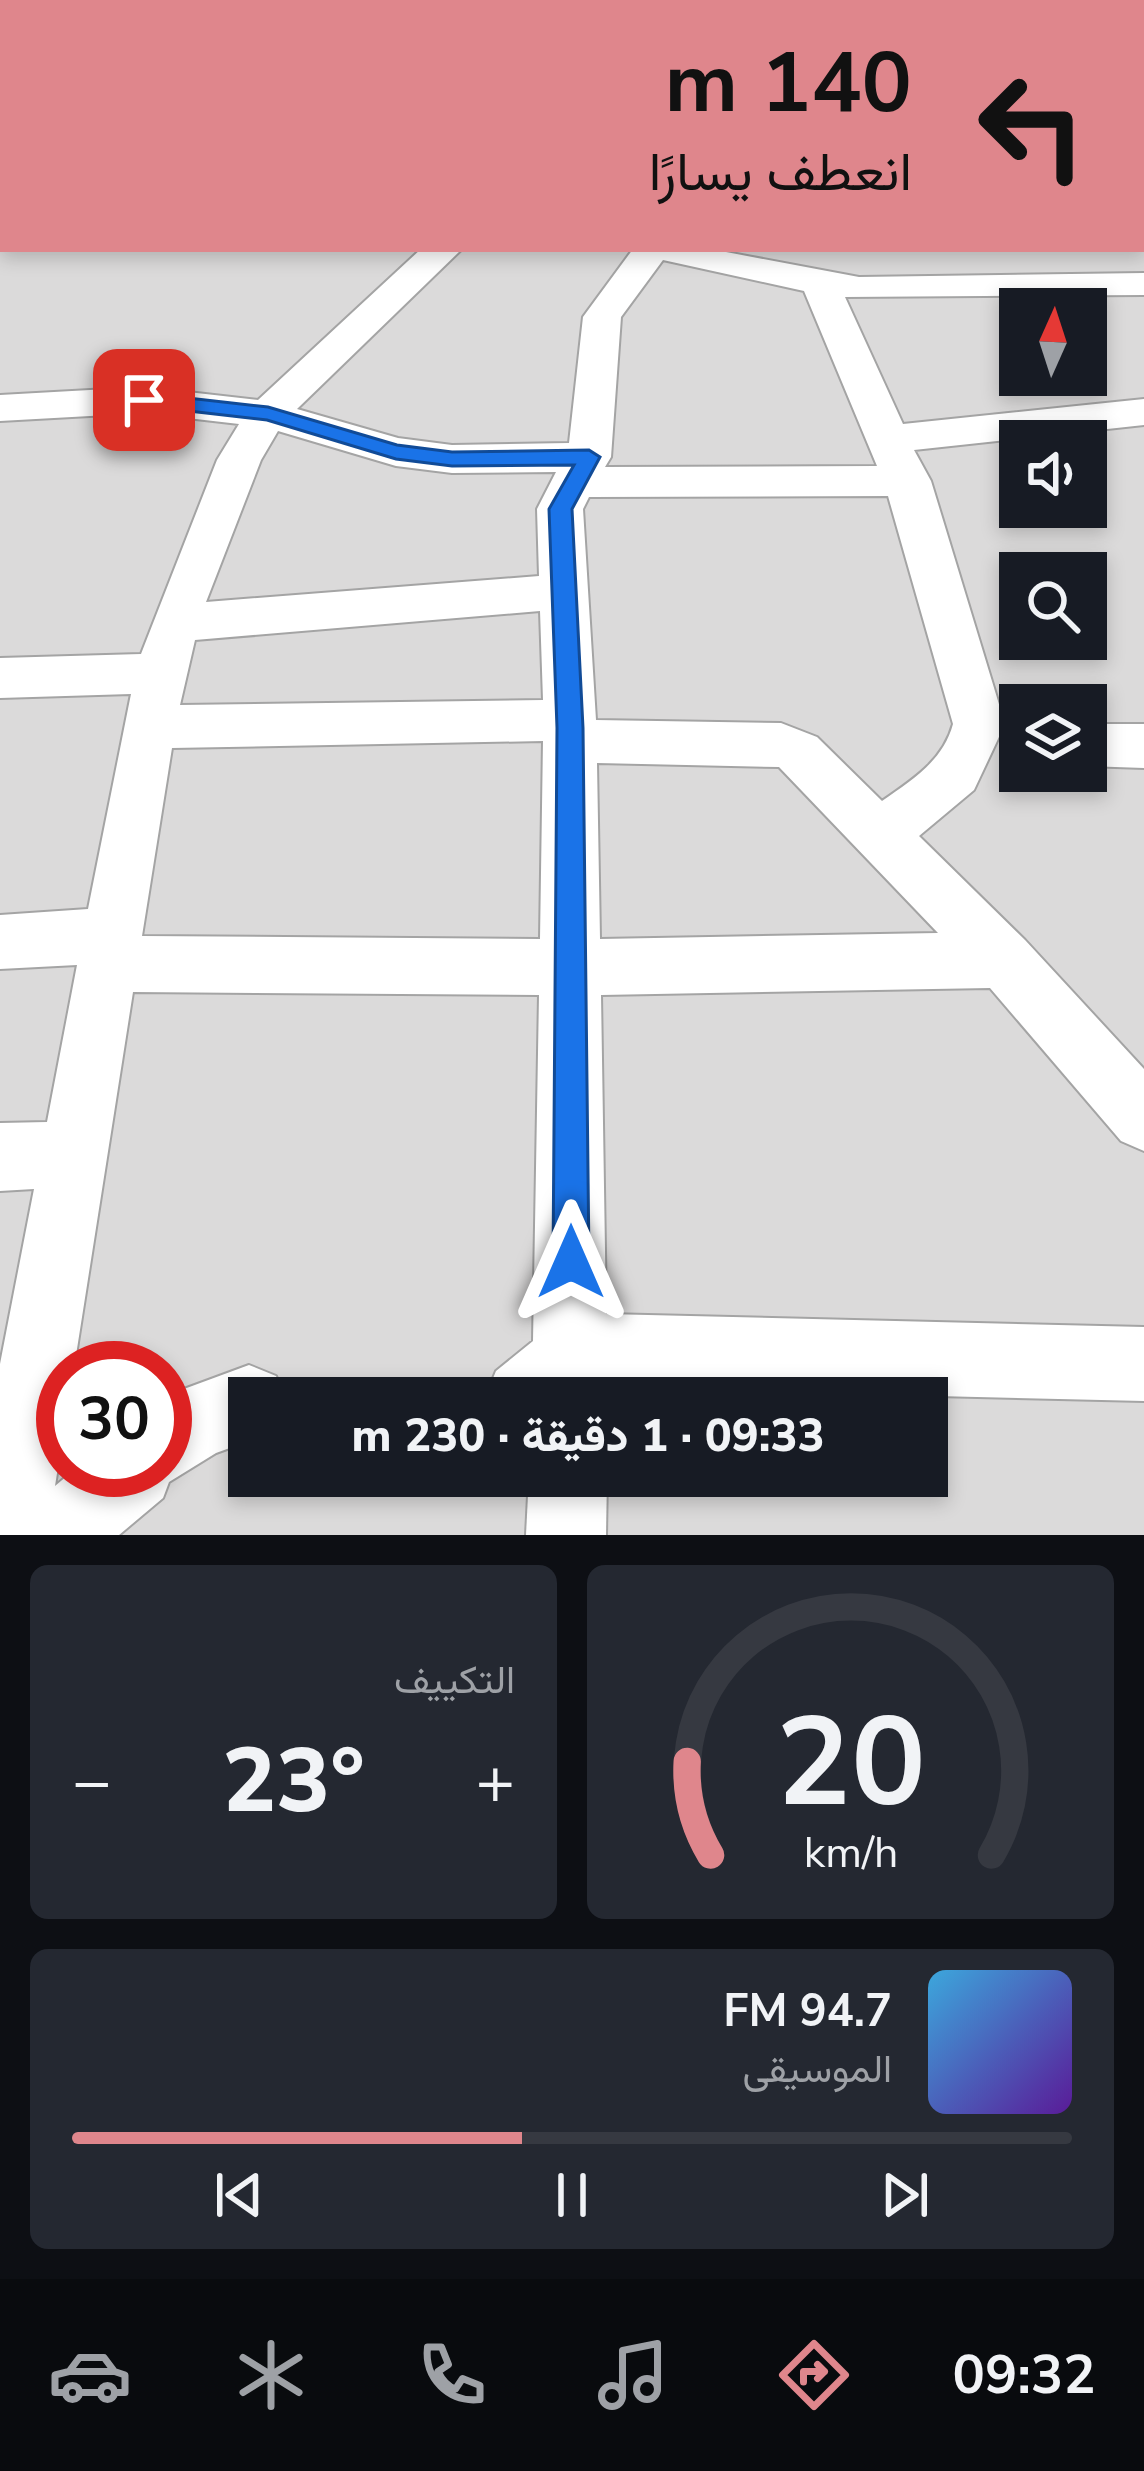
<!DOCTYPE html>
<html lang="ar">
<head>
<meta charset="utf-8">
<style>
	:root { --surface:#171b24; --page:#242831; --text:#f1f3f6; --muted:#9ea1a6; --line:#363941; --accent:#df868c }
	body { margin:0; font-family:"Nunito Sans",Vazirmatn,sans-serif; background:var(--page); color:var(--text); direction:rtl; height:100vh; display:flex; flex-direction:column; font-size:45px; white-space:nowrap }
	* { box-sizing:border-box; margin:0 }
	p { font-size:39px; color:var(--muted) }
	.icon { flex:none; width:66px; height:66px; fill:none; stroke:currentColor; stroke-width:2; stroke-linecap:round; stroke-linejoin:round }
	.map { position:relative; height:1535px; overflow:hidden; direction:ltr }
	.panel { display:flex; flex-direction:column; gap:30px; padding:30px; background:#0d0f14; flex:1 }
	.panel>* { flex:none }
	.guide { position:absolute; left:0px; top:0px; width:1146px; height:252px; box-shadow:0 6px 18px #0003; direction:rtl; background:#df868c; color:#111; overflow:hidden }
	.needle { width:78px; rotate:3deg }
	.controls { position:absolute; left:999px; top:288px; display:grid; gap:24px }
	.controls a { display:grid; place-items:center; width:108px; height:108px; border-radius:0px; background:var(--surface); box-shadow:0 6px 18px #0003; font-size:60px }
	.speed { position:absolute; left:36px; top:1341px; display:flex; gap:24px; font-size:60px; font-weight:700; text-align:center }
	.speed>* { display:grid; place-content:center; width:156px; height:156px; border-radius:50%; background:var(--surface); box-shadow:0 6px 18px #0003; line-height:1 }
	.speed .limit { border:18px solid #d22; background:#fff; color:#111 }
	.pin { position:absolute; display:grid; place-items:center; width:102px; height:102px; color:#fff; margin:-51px; border-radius:24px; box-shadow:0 6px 18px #0006 }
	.me { position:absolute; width:132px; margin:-66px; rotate:0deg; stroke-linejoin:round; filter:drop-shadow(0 0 9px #0008) }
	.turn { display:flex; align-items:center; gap:42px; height:252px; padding:0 36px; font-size:54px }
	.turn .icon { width:156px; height:156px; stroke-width:2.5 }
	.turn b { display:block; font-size:84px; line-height:102px }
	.big { font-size:90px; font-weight:800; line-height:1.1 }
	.panel .widget { flex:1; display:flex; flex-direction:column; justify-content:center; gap:18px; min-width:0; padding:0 42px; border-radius:18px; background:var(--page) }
	.panel .dial { align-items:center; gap:0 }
	.dial svg { height:312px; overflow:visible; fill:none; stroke:var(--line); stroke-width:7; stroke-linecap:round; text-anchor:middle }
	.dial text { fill:var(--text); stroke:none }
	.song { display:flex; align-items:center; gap:36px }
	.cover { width:144px; height:144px; border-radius:18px; background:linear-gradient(135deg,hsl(200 70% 55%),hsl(270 70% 35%)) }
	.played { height:12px; border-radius:6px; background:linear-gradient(90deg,var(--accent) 45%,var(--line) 45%) }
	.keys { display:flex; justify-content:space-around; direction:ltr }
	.heat { display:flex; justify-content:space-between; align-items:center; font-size:66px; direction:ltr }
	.panel .tiles { flex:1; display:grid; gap:30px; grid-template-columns:1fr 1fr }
	.widget:last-child { grid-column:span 2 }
	.trip { position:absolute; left:228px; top:1377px; width:720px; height:120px; border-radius:0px; background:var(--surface); box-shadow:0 6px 18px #0003; font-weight:800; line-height:120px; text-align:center; direction:rtl }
	.menu { display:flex; height:192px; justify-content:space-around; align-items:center; background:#090b0e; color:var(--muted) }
	.menu .icon { width:84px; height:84px }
	.menu .current { color:var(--accent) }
	.menu b { font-size:54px; color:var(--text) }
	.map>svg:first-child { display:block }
	.residential { fill:#dbdada; fill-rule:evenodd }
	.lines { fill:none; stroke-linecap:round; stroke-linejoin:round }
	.minor-casing { stroke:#a4a4a4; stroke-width:4 }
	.minor { fill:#fff; fill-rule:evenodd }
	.route { fill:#1a73e8; stroke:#114b97; stroke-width:3 }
</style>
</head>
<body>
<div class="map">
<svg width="1144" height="1535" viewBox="0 0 1144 1535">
	<rect width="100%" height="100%" fill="#efeae2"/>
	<path class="residential" d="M0,0H1144V1535H0ZM3,3H1143V249H3ZM1020,309H1086V375H1020ZM1020,441H1086V507H1020ZM1020,573H1086V639H1020ZM1020,705H1086V771H1020ZM63,1368H165V1470H63ZM249,1398H927V1476H249Z"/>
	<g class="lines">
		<defs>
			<g id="minor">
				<polygon points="56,0 85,0 54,3"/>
				<polygon points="232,0 290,0 292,3 234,3"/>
				<polygon points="435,0 467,0 433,3"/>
				<polygon points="841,0 871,0 839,3"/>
				<polygon points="1012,0 1041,0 1043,3 1014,3"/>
				<polygon points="3,27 3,45 0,46 0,28"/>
				<rect x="1143" y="51" width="1" height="19"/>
				<rect x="0" y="222" width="3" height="22"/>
				<path d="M421,249H462L297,409L398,438L452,445L569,443L583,317L633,249H710L859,277L1144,273V295L845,297L903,424L1144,399V425L914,450L931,481L1005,724L974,790L919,836L1025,940L1144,1069V1151L1121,1141L990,988L601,995L606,1314L1144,1327V1401L608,1388V1398H485L496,1371L533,1341L539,995L133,992L74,1368H63V1435L55,1486L74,1470H165V1396L249,1365L276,1376L285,1398H249V1441L216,1453L169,1482L163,1498L119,1535H0V1364L34,1189L0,1191V1123L47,1122L77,965L0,969V915L88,909L131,694L0,698V658L141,654L217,460L239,424L144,413L0,421V395L144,387L258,400ZM663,260L804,291L877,466L605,467L611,457L621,317ZM278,431L396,466L452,473L556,472L537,509L539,576L206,602L261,460ZM888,496L953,724C943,761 912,780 882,801L817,737L781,723L596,720L583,509L589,497ZM540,611L543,700L180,705L195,640ZM543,741L540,939L142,936L172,748ZM597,763L779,767L938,933L600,939Z"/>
				<polygon points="1086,724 1144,724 1144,768 1086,766"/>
				<polygon points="529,1476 607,1476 606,1535 526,1535"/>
			</g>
		</defs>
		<use href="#minor" class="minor-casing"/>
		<use href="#minor" class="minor"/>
	</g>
	<polygon class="route" points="144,393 268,407 397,445 452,452 589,450 600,457 572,509 583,728 589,1262 584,1275 571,1280 558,1275 553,1262 557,728 549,509 574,465 452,466 396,459 267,420 137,405 134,400"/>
</svg>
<div class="controls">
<a><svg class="needle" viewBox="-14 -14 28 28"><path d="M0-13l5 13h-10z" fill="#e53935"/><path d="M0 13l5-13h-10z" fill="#9ea1a6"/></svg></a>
<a><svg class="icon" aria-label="sound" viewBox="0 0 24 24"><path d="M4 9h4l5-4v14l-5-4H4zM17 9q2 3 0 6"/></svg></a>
<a><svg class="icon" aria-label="search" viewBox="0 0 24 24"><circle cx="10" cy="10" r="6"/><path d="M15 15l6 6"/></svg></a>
<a><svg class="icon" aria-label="layers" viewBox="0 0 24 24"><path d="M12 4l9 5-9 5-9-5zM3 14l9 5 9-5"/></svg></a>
</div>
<div class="speed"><div class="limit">30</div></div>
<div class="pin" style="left:144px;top:400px;background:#d93025"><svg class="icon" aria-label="arrive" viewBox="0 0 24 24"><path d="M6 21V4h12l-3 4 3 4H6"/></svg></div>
<svg class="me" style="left:571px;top:1262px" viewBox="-20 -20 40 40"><path d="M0-17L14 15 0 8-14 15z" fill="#1a73e8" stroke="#fff" stroke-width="4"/></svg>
<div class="trip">09:33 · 1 دقيقة · 230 m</div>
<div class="guide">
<div class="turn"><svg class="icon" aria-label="left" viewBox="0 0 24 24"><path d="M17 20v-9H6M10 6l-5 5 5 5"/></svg><div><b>140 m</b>انعطف يسارًا</div></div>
</div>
</div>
<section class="panel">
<div class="tiles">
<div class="widget dial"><svg viewBox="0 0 100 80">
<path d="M14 69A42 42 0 1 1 86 69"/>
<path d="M14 69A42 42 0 0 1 8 45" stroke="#df868c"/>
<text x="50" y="56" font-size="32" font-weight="700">20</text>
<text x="50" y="72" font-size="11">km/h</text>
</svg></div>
<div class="widget"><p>التكييف</p>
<div class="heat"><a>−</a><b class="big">23°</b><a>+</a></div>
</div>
<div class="widget">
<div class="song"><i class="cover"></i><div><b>94.7 FM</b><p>الموسيقى</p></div></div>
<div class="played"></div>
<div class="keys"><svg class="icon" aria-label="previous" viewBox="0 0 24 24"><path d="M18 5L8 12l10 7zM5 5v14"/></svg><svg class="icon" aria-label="pause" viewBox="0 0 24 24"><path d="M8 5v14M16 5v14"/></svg><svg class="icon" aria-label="next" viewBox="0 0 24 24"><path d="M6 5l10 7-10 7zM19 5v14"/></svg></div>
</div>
</div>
</section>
<nav class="menu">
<b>09:32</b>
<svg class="icon current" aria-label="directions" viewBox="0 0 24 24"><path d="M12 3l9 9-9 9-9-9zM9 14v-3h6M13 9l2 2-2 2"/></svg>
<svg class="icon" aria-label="music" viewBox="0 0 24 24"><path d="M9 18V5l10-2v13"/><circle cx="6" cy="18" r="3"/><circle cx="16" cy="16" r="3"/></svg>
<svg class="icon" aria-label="phone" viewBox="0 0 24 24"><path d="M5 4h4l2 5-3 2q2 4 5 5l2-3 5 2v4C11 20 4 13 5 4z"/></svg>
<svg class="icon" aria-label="climate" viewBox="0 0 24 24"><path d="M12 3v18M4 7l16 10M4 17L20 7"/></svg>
<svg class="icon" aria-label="car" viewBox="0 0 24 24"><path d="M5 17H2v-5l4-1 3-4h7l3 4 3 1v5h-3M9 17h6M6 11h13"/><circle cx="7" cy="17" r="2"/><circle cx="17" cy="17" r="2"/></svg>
</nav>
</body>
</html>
